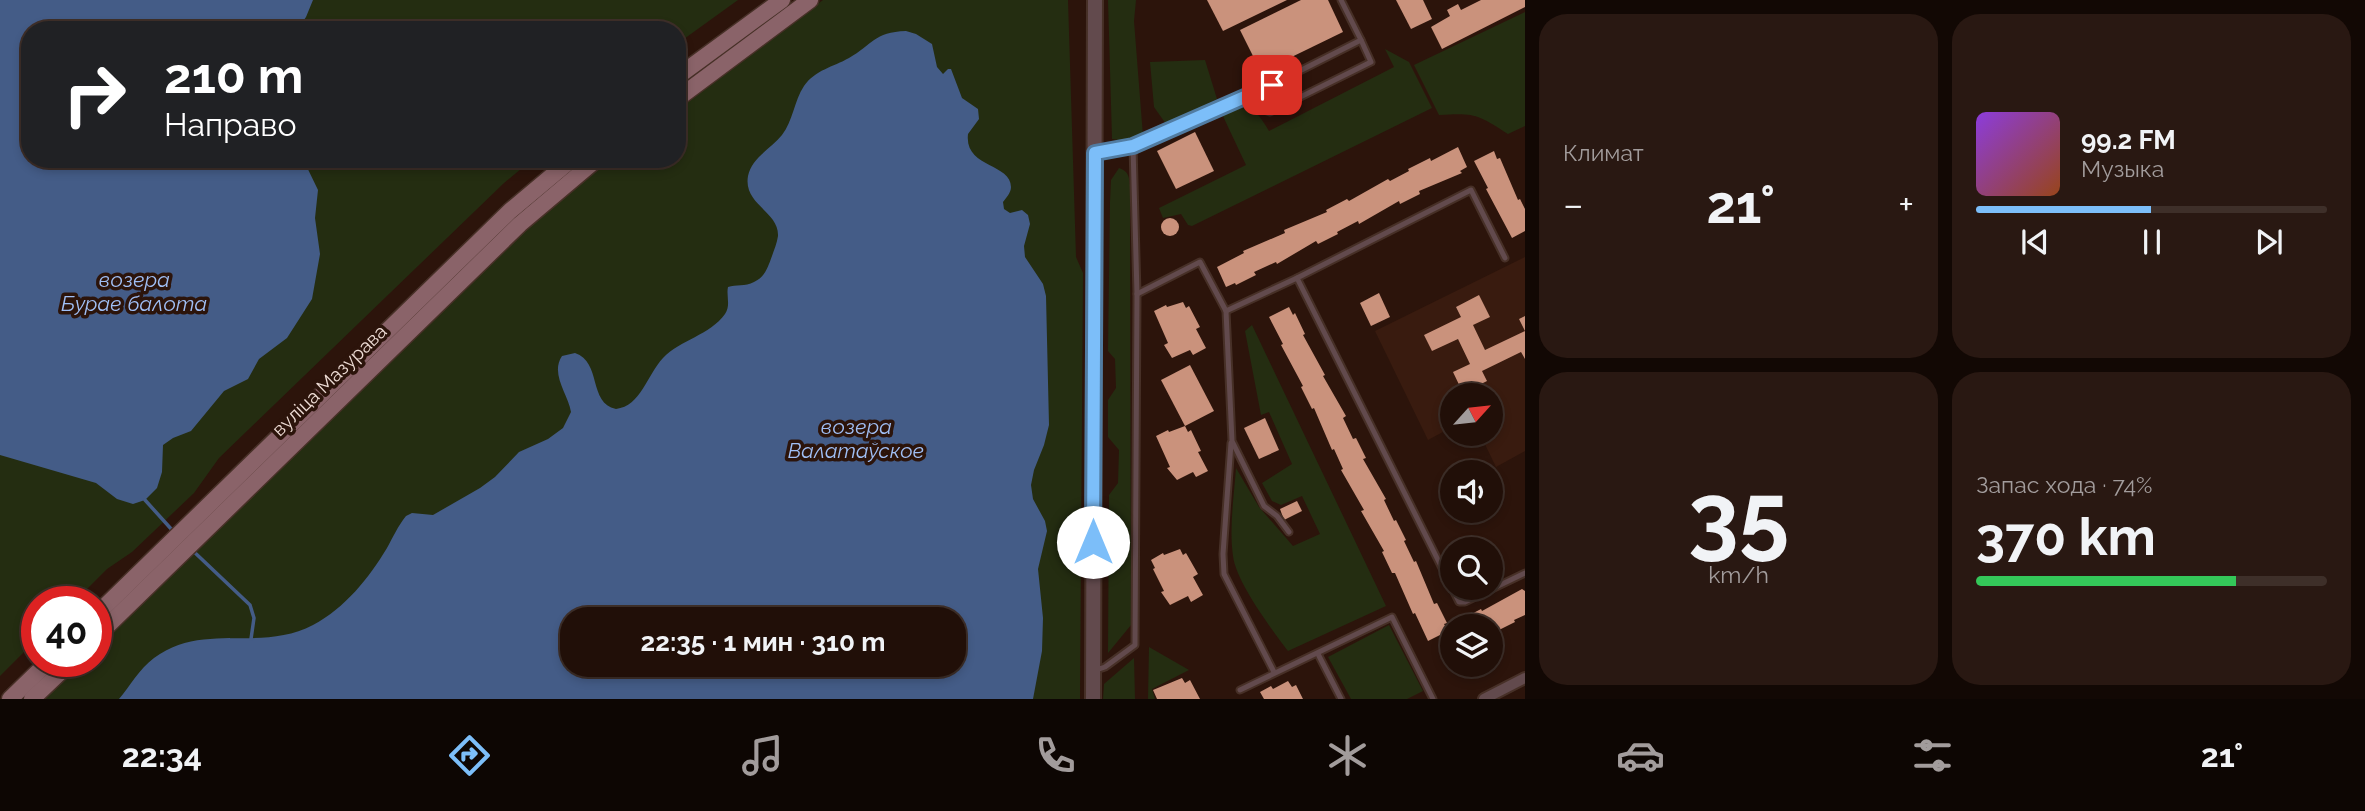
<!DOCTYPE html>
<html lang="ru">
<head>
<meta charset="utf-8">
<style>
	:root { --surface:#210f08; --page:#291812; --text:#f1f3f6; --muted:#a29c9c; --line:#3e2f29; --accent:#7cbef9 }
	body { margin:0; font-family:Raleway,sans-serif; background:var(--page); color:var(--text); height:100vh; display:flex; flex-direction:column; font-size:26px; white-space:nowrap }
	* { box-sizing:border-box; margin:0 }
	p { font-size:23px; color:var(--muted) }
	.icon { flex:none; width:38px; height:38px; fill:none; stroke:currentColor; stroke-width:2; stroke-linecap:round; stroke-linejoin:round }
	.map { position:relative; flex:1; overflow:hidden }
	.details { display:flex; flex-direction:column; gap:14px; padding:14px; background:#120804; width:840px }
	.details>* { flex:none }
	.hud { position:absolute; left:21px; top:21px; width:665px; height:147px; border-radius:28px; box-shadow:0 4px 10px #0003,0 0 0 2px var(--line); background:#202124; color:#fff; overflow:hidden }
	.needle { width:46px; rotate:63deg }
	.controls { position:absolute; left:1440px; top:383px; display:grid; gap:14px }
	.controls a { display:grid; place-items:center; width:63px; height:63px; border-radius:50%; background:var(--surface); box-shadow:0 4px 10px #0003,0 0 0 2px var(--line); font-size:35px }
	.speed { position:absolute; left:21px; top:586px; display:flex; gap:14px; font-size:35px; font-weight:700; text-align:center }
	.speed>* { display:grid; place-content:center; width:91px; height:91px; border-radius:50%; background:var(--surface); box-shadow:0 4px 10px #0003,0 0 0 2px var(--line); line-height:1 }
	.speed .limit { border:10px solid #d22; background:#fff; color:#111 }
	.pin { position:absolute; display:grid; place-items:center; width:60px; height:60px; color:#fff; margin:-30px; border-radius:14px; box-shadow:0 4px 10px #0006 }
	.me { position:absolute; width:77px; margin:-38px; rotate:0deg; stroke-linejoin:round; filter:drop-shadow(0 0 5px #0008) }
	.turn { display:flex; align-items:center; gap:24px; height:147px; padding:0 28px; font-size:32px }
	.turn .icon { width:91px; height:91px; stroke-width:2.5 }
	.turn b { display:block; font-size:49px; line-height:60px }
	.big { font-size:52px; font-weight:700; line-height:1.1 }
	.details .widget { flex:1; display:flex; flex-direction:column; justify-content:center; gap:10px; min-width:0; padding:0 24px; border-radius:28px; background:var(--page) }
	.details .dial { align-items:center; gap:0 }
	.dial b { font-size:91px; line-height:1 }
	.song { display:flex; align-items:center; gap:21px }
	.cover { width:84px; height:84px; border-radius:10px; background:linear-gradient(135deg,hsl(270 70% 55%),hsl(20 70% 35%)) }
	.played { height:7px; border-radius:4px; background:linear-gradient(90deg,var(--accent) 50%,var(--line) 50%) }
	.keys { display:flex; justify-content:space-around; direction:ltr }
	.heat { display:flex; justify-content:space-between; align-items:center; font-size:38px; direction:ltr }
	.charge { height:10px; border-radius:5px; background:linear-gradient(90deg,#34c759 74%,var(--line) 0) }
	.details .tiles { flex:1; display:grid; gap:14px; grid-template-columns:repeat(2,1fr) }
	.trip { position:absolute; left:560px; top:607px; width:406px; height:70px; border-radius:28px; background:var(--surface); box-shadow:0 4px 10px #0003,0 0 0 2px var(--line); font-weight:700; line-height:70px; text-align:center }
	.tabs { display:flex; height:112px; justify-content:space-around; align-items:center; background:#0d0603; color:var(--muted) }
	.tabs .icon { width:49px; height:49px }
	.tabs .current { color:var(--accent) }
	.tabs b { font-size:32px; color:var(--text) }
	main { display:flex; flex:1; min-height:0 }
	.map>svg:first-child { display:block }
	.built { fill:#391b0f }
	.green { fill:#242d11; fill-rule:evenodd }
	.water { fill:#445c87; fill-rule:evenodd }
	.lines { fill:none; stroke-linecap:round; stroke-linejoin:round }
	.stream { stroke:#445c87; stroke-width:3.5 }
	.building { fill:#ca927c }
	.service-casing { stroke:#473027; stroke-width:9 }
	.minor-casing { stroke:#473027; stroke-width:14 }
	.tertiary-casing { stroke:#473027; stroke-width:18 }
	.secondary-casing { stroke:#473027; stroke-width:19 }
	.service { stroke:#624a4d; stroke-width:5 }
	.minor { stroke:#624a4d; stroke-width:10 }
	.tertiary { stroke:#624a4d; stroke-width:14 }
	.secondary { stroke:#8a6369; stroke-width:16 }
	.route-casing { stroke:#517ca2; stroke-width:18 }
	.route { stroke:#7cbef9; stroke-width:12 }
	.labels { text-anchor:middle; stroke-width:7; stroke-linejoin:round; paint-order:stroke }
	.street-label { font-size:19px; fill:#eeddd6; stroke:#2c140b }
	.water-label { font-size:21px; font-style:italic; fill:#a0bff5; stroke:#2c140b }
</style>
</head>
<body>
<main>
<div class="map">
<svg width="1525" height="699" viewBox="0 0 1525 699">
	<rect width="100%" height="100%" fill="#2c140b"/>
	<polygon class="built" points="1525,257 1525,451 1496,467 1480,434 1491,434 1491,396 1452,396 1452,427 1428,440 1375,331"/>
	<g class="green">
		<polygon points="0,0 738,0 677,44 677,30 30,30 30,159 533,159 504,183 219,458 194,493 132,552 107,569 74,602 37,602 37,639 0,676"/>
		<path d="M823,0H1068L1076,257L1083,273L1080,699H43L82,662H96V647L523,229L564,194L609,159H677V107ZM572,620H954V665H572Z"/>
		<polygon points="1108,0 1136,0 1134,21 1143,136 1126,141 1112,139"/>
		<path d="M1525,12V126L1508,134C1477,114 1475,113 1439,115L1414,65Z"/>
		<path d="M1385,49L1409,62L1432,108L1192,226L1188,225L1181,214L1163,218L1159,208L1246,165L1221,112C1248,99 1256,109 1269,131L1394,67Z"/>
		<polygon points="1205,60 1217,99 1166,124 1154,107 1150,62"/>
		<path d="M1119,168C1128,171 1129,176 1130,185L1131,625L1108,653L1109,495L1118,483L1119,450L1108,437V400L1116,388L1115,359L1108,351L1110,202L1111,180Z"/>
		<path d="M1252,325L1386,606L1288,651C1272,630 1236,582 1233,556C1229,528 1234,496 1236,468L1259,507L1293,546L1320,534L1302,496L1281,505L1272,501L1262,483L1292,464L1269,412L1261,415L1245,331Z"/>
		<polygon points="1389,625 1423,691 1407,699 1351,699 1328,657"/>
		<polygon points="1149,647 1189,670 1152,689 1155,699 1148,699"/>
		<polygon points="1134,658 1135,699 1103,699 1104,684"/>
	</g>
	<g class="water">
		<polygon points="0,0 313,0 306,17 297,30 30,30 30,159 303,159 318,190 315,218 320,254 312,299 287,338 259,359 248,379 224,391 191,431 173,438 163,445 162,472 157,488 145,500 133,504 117,499 96,483 0,455"/>
		<path d="M906,31L916,34L932,44L937,67L943,74L948,69H951L962,98L978,109L979,119L968,134C964,168 1011,163 1011,187C1011,193 1006,198 1003,202L1004,209L1010,213L1022,210L1028,215L1030,224L1024,246L1025,257L1043,284L1046,296L1049,425L1044,445L1034,470L1031,485L1033,499L1045,521L1047,531L1038,569L1043,618L1042,651L1033,699H119C130,686 139,669 154,658C203,621 260,653 313,625C345,608 369,578 387,548C393,537 398,526 406,516L412,513L433,515L480,488L495,477L519,452L548,439L563,428L571,412C568,394 550,374 562,356L575,353C602,362 588,403 616,409C641,406 647,375 663,358C680,340 710,335 725,314C731,305 726,296 728,287C736,284 745,287 754,282C765,277 768,267 772,256C774,250 777,243 778,236C779,211 743,205 748,176C752,157 771,149 782,135C793,121 794,101 804,86C815,70 833,67 849,58C872,45 874,32 906,31ZM572,620H954V665H572Z"/>
	</g>
	<g class="lines">
		<g class="stream">
			<polyline points="145,500 173,531"/>
			<polyline points="191,549 250,605 254,618 251,639"/>
		</g>
	</g>
	<g class="building">
		<polygon points="1207,0 1287,0 1223,31"/>
		<polygon points="1301,0 1328,0 1343,32 1261,72 1240,30"/>
		<polygon points="1396,0 1423,0 1432,19 1411,29"/>
		<polygon points="1481,0 1525,0 1525,7 1442,49 1431,27 1450,16 1447,10 1458,4 1461,10"/>
		<polygon points="1195,132 1214,171 1176,189 1157,151"/>
		<polygon points="1458,147 1467,167 1460,171 1462,173 1419,191 1420,194 1400,204 1399,201 1359,224 1358,221 1337,232 1338,234 1318,244 1316,241 1277,264 1276,262 1254,272 1256,275 1236,285 1235,283 1226,287 1217,267 1244,253 1243,251 1285,233 1284,230 1327,212 1326,210 1347,199 1349,201 1388,179 1390,181 1409,171 1408,169 1430,158 1431,161"/>
		<polygon points="1494,151 1497,159 1500,158 1518,200 1520,199 1525,209 1525,231 1512,238 1486,189 1488,188 1474,161"/>
		<circle cx="1170" cy="227" r="9"/>
		<polygon points="1379,293 1390,317 1371,326 1360,303"/>
		<polygon points="1479,295 1490,317 1473,325 1485,350 1525,331 1519,319 1525,316 1525,359 1521,352 1482,371 1487,381 1463,393 1453,372 1470,364 1458,339 1432,351 1424,335 1461,317 1456,307"/>
		<polygon points="1183,302 1186,308 1189,306 1200,327 1196,329 1206,348 1193,355 1190,350 1172,358 1164,345 1168,343 1154,311 1166,305 1167,307"/>
		<polygon points="1289,307 1293,315 1295,313 1305,334 1303,335 1325,375 1323,376 1346,416 1343,418 1353,439 1356,438 1366,458 1363,459 1386,499 1384,500 1394,521 1396,520 1406,540 1404,541 1414,562 1416,561 1434,604 1437,603 1447,623 1444,624 1448,631 1428,641 1415,613 1413,614 1395,573 1392,573 1382,552 1384,551 1361,511 1364,510 1341,470 1343,469 1334,449 1332,450 1314,408 1312,409 1301,387 1303,386 1281,345 1283,344 1269,317"/>
		<polygon points="1190,365 1214,411 1185,426 1161,380"/>
		<polygon points="1265,418 1279,450 1259,459 1244,428"/>
		<polygon points="1185,426 1188,432 1191,430 1201,451 1198,452 1208,471 1196,477 1193,472 1177,480 1167,468 1170,467 1156,436 1168,430 1169,432"/>
		<polygon points="1297,501 1302,511 1284,520 1280,509"/>
		<polygon points="1180,549 1183,555 1186,553 1198,574 1193,577 1203,595 1191,602 1188,596 1170,605 1161,592 1164,591 1153,569 1155,568 1151,560 1163,553 1164,555"/>
		<polygon points="1522,589 1525,591 1525,615 1514,620 1515,622 1493,633 1491,626 1452,626 1463,621 1462,619 1481,609 1482,611"/>
		<polygon points="1182,678 1185,683 1190,680 1200,699 1157,699 1153,690"/>
		<polygon points="1288,681 1292,687 1296,685 1303,699 1264,699 1260,692 1271,686 1273,689"/>
	</g>
	<g class="lines">
		<defs>
			<g id="service">
				<polyline points="1238,101 1270,112 1371,62 1361,40"/>
				<polyline points="1095,153 1133,146 1148,140 1250,96 1361,40 1341,0"/>
				<polyline points="1297,278 1471,190 1505,258"/>
				<polyline points="1137,294 1200,262 1226,311 1232,441 1264,506 1277,516 1289,532"/>
				<polyline points="1226,311 1297,278 1459,602 1465,602 1525,573"/>
				<polyline points="1231,443 1223,554 1224,574 1274,672"/>
				<polyline points="1318,654 1341,699"/>
				<polyline points="1096,670 1105,667 1135,645 1137,294 1133,146"/>
				<polyline points="1240,690 1392,617 1433,699"/>
			</g>
			<polyline id="minor" points="1484,699 1525,678"/>
			<polyline id="tertiary" points="1093,699 1095,0"/>
			<g id="secondary">
				<polyline points="677,77 782,0"/>
				<polyline points="677,99 810,0"/>
				<polyline points="96,615 510,211 572,159"/>
				<polyline points="96,637 520,224 597,159"/>
				<polyline points="10,699 48,662"/>
				<polyline points="32,699 71,662"/>
			</g>
		</defs>
		<use href="#service" class="service-casing"/>
		<use href="#minor" class="minor-casing"/>
		<use href="#tertiary" class="tertiary-casing"/>
		<use href="#secondary" class="secondary-casing"/>
		<use href="#service" class="service"/>
		<use href="#minor" class="minor"/>
		<use href="#tertiary" class="tertiary"/>
		<use href="#secondary" class="secondary"/>
	</g>
	<g class="lines">
		<defs>
			<polyline id="route" points="1093,542 1095,153 1133,146 1272,85"/>
		</defs>
		<use href="#route" class="route-casing"/>
		<use href="#route" class="route"/>
	</g>
	<g class="labels">
		<g class="street-label">
			<text transform="translate(329 380) rotate(-44)" y="7">вуліца Мазурава</text>
		</g>
		<g class="water-label">
			<text x="134" y="287">возера<tspan x="134" dy="24">Бурае балота</tspan></text>
			<text x="856" y="434">возера<tspan x="856" dy="24">Валатаўское</tspan></text>
		</g>
	</g>
</svg>
<div class="controls">
<a><svg class="needle" viewBox="-14 -14 28 28"><path d="M0-13l5 13h-10z" fill="#e53935"/><path d="M0 13l5-13h-10z" fill="#a29c9c"/></svg></a>
<a><svg class="icon" aria-label="sound" viewBox="0 0 24 24"><path d="M4 9h4l5-4v14l-5-4H4zM17 9q2 3 0 6"/></svg></a>
<a><svg class="icon" aria-label="search" viewBox="0 0 24 24"><circle cx="10" cy="10" r="6"/><path d="M15 15l6 6"/></svg></a>
<a><svg class="icon" aria-label="layers" viewBox="0 0 24 24"><path d="M12 4l9 5-9 5-9-5zM3 14l9 5 9-5"/></svg></a>
</div>
<div class="speed"><div class="limit">40</div></div>
<div class="pin" style="left:1272px;top:85px;background:#d93025"><svg class="icon" aria-label="arrive" viewBox="0 0 24 24"><path d="M6 21V4h12l-3 4 3 4H6"/></svg></div>
<svg class="me" style="left:1093px;top:542px" viewBox="-20 -20 40 40"><circle r="19" fill="#fff"/><path d="M0-13L10 11 0 6-10 11z" fill="#7cbef9"/></svg>
<div class="trip">22:35 · 1 мин · 310 m</div>
<div class="hud">
<div class="turn"><svg class="icon" aria-label="right" viewBox="0 0 24 24"><path d="M7 20v-9h11M14 6l5 5-5 5"/></svg><div><b>210 m</b>Направо</div></div>
</div>
</div>
<section class="details">
<div class="tiles">
<div class="widget"><p>Климат</p>
<div class="heat"><a>−</a><b class="big">21°</b><a>+</a></div>
</div>
<div class="widget">
<div class="song"><i class="cover"></i><div><b>99.2 FM</b><p>Музыка</p></div></div>
<div class="played"></div>
<div class="keys"><svg class="icon" aria-label="previous" viewBox="0 0 24 24"><path d="M18 5L8 12l10 7zM5 5v14"/></svg><svg class="icon" aria-label="pause" viewBox="0 0 24 24"><path d="M8 5v14M16 5v14"/></svg><svg class="icon" aria-label="next" viewBox="0 0 24 24"><path d="M6 5l10 7-10 7zM19 5v14"/></svg></div>
</div>
<div class="widget dial"><b>35</b><p>km/h</p></div>
<div class="widget"><p>Запас хода · 74%</p><b class="big">370 km</b><div class="charge"></div></div>
</div>
</section>
</main>
<nav class="tabs">
<b>22:34</b>
<svg class="icon current" aria-label="directions" viewBox="0 0 24 24"><path d="M12 3l9 9-9 9-9-9zM9 14v-3h6M13 9l2 2-2 2"/></svg>
<svg class="icon" aria-label="music" viewBox="0 0 24 24"><path d="M9 18V5l10-2v13"/><circle cx="6" cy="18" r="3"/><circle cx="16" cy="16" r="3"/></svg>
<svg class="icon" aria-label="phone" viewBox="0 0 24 24"><path d="M5 4h4l2 5-3 2q2 4 5 5l2-3 5 2v4C11 20 4 13 5 4z"/></svg>
<svg class="icon" aria-label="climate" viewBox="0 0 24 24"><path d="M12 3v18M4 7l16 10M4 17L20 7"/></svg>
<svg class="icon" aria-label="car" viewBox="0 0 24 24"><path d="M5 17H2v-5l4-1 3-4h7l3 4 3 1v5h-3M9 17h6M6 11h13"/><circle cx="7" cy="17" r="2"/><circle cx="17" cy="17" r="2"/></svg>
<svg class="icon" aria-label="filters" viewBox="0 0 24 24"><path d="M4 7h16M4 17h16"/><circle cx="9" cy="7" r="2"/><circle cx="15" cy="17" r="2"/></svg>
<b>21°</b>
</nav>
</body>
</html>
